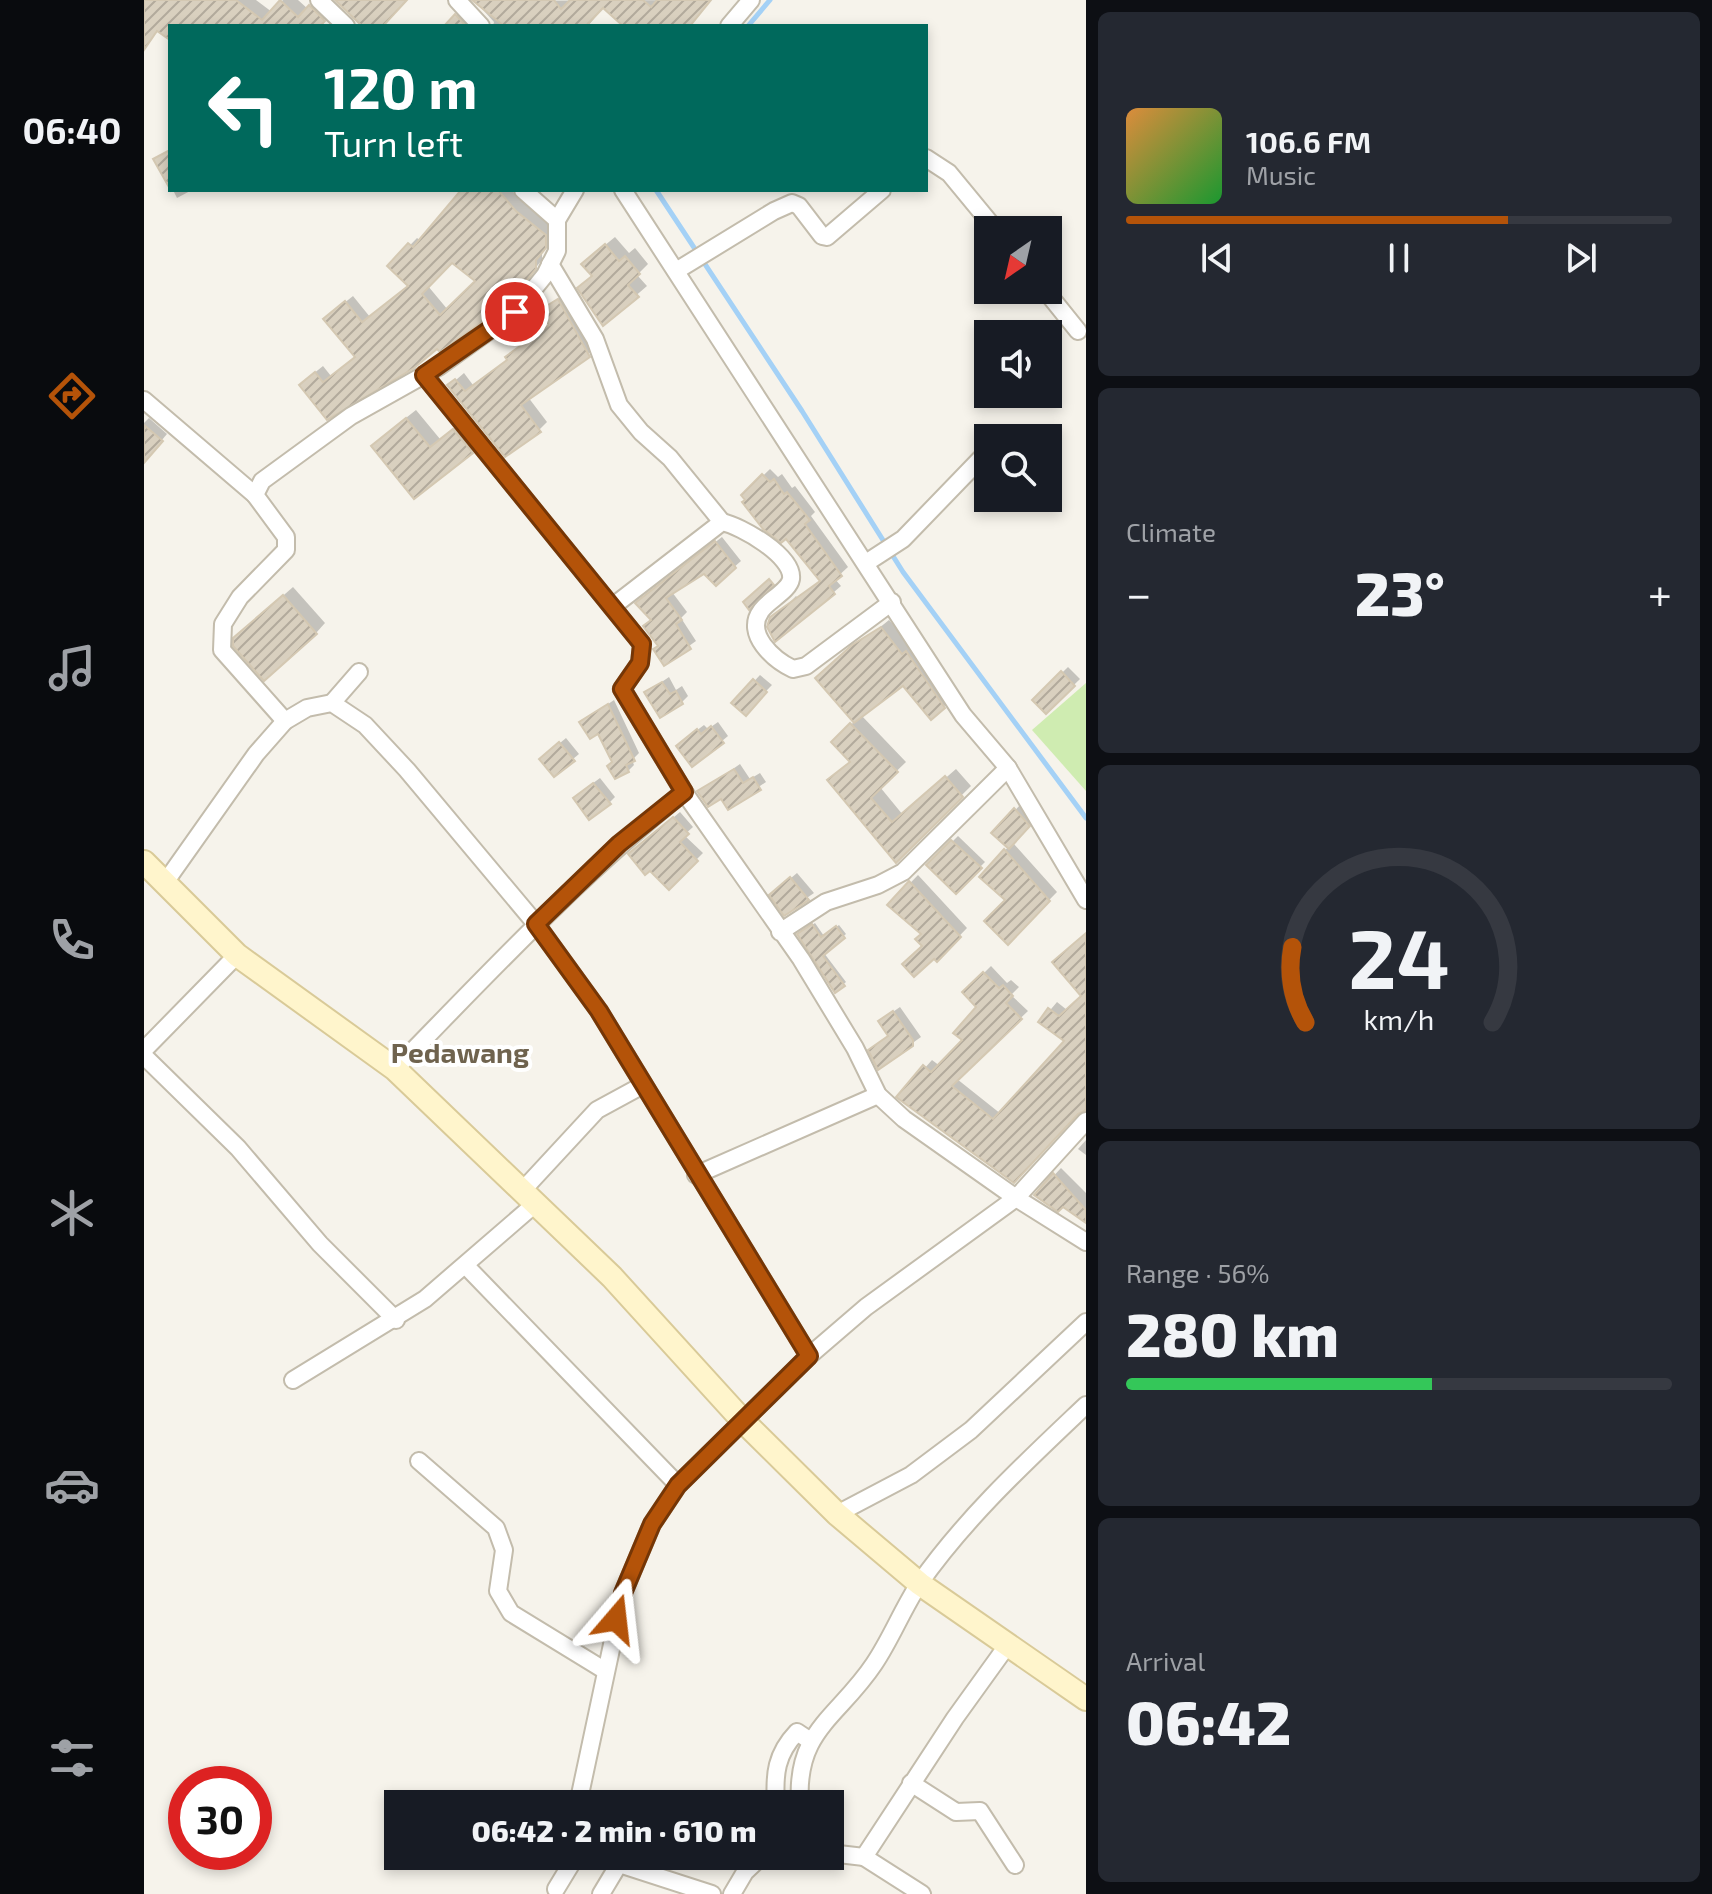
<!DOCTYPE html>
<html lang="en">
<head>
<meta charset="utf-8">
<style>
	:root { --surface:#171b24; --page:#242831; --text:#f1f3f6; --muted:#9ea1a6; --line:#363941; --accent:#b45309 }
	body { margin:0; font-family:"Exo 2",sans-serif; background:var(--page); color:var(--text); height:100vh; display:flex; flex-direction:column; font-size:30px; white-space:nowrap }
	* { box-sizing:border-box; margin:0 }
	p { font-size:26px; color:var(--muted) }
	.icon { flex:none; width:44px; height:44px; fill:none; stroke:currentColor; stroke-width:2; stroke-linecap:round; stroke-linejoin:round }
	.map { position:relative; flex:1; overflow:hidden }
	.sheet { display:flex; flex-direction:column; gap:12px; padding:12px; background:#0d0f14; width:626px }
	.sheet>* { flex:none }
	.guide { position:absolute; left:24px; top:24px; width:760px; height:168px; border-radius:0px; box-shadow:0 4px 12px #0003; background:#00695c; color:#fff; overflow:hidden }
	.needle { width:52px; rotate:214deg }
	.fabs { position:absolute; left:830px; top:216px; display:grid; gap:16px }
	.fabs a { display:grid; place-items:center; width:88px; height:88px; border-radius:0px; background:var(--surface); box-shadow:0 4px 12px #0003; font-size:40px }
	.speed { position:absolute; left:24px; top:1766px; display:flex; gap:16px; font-size:40px; font-weight:700; text-align:center }
	.speed>* { display:grid; place-content:center; width:104px; height:104px; border-radius:50%; background:var(--surface); box-shadow:0 4px 12px #0003; line-height:1 }
	.speed .limit { border:12px solid #d22; background:#fff; color:#111 }
	.pin { position:absolute; display:grid; place-items:center; width:68px; height:68px; color:#fff; margin:-34px; border:4px solid #fff; border-radius:50%; box-shadow:0 2px 8px #0007 }
	.me { position:absolute; width:88px; margin:-44px; rotate:17deg; stroke-linejoin:round; filter:drop-shadow(0 0 6px #0008) }
	.turn { display:flex; align-items:center; gap:28px; height:168px; padding:0 24px; font-size:36px }
	.turn .icon { width:104px; height:104px; stroke-width:2.5 }
	.turn b { display:block; font-size:56px; line-height:68px }
	.big { font-size:60px; font-weight:800; line-height:1.1 }
	.sheet .card { flex:1; display:flex; flex-direction:column; justify-content:center; gap:12px; min-width:0; padding:0 28px; border-radius:12px; background:var(--page) }
	.sheet .dial { align-items:center; gap:0 }
	.dial svg { height:208px; overflow:visible; fill:none; stroke:var(--line); stroke-width:7; stroke-linecap:round; text-anchor:middle }
	.dial text { fill:var(--text); stroke:none }
	.song { display:flex; align-items:center; gap:24px }
	.cover { width:96px; height:96px; border-radius:12px; background:linear-gradient(135deg,hsl(30 70% 55%),hsl(130 70% 35%)) }
	.played { height:8px; border-radius:4px; background:linear-gradient(90deg,var(--accent) 70%,var(--line) 70%) }
	.keys { display:flex; justify-content:space-around; direction:ltr }
	.heat { display:flex; justify-content:space-between; align-items:center; font-size:44px; direction:ltr }
	.charge { height:12px; border-radius:6px; background:linear-gradient(90deg,#34c759 56%,var(--line) 0) }
	.trip { position:absolute; left:240px; top:1790px; width:460px; height:80px; border-radius:0px; background:var(--surface); box-shadow:0 4px 12px #0003; font-weight:800; line-height:80px; text-align:center }
	main { display:flex; flex:1; min-height:0 }
	.tabs { display:flex; flex-direction:column; width:144px; justify-content:space-around; align-items:center; background:#090b0e; color:var(--muted) }
	.tabs .icon { width:56px; height:56px }
	.tabs .selected { color:var(--accent) }
	.tabs b { font-size:36px; color:var(--text) }
	.map>svg:first-child { display:block }
	.green { fill:#cfecb1 }
	.shadow { fill:#0003; fill-rule:evenodd }
	.lines { fill:none; stroke-linecap:round; stroke-linejoin:round }
	.stream { stroke:#a4d1f6; stroke-width:5 }
	.building { fill:url(#building-hatch); stroke:#d4c8b2; stroke-width:2; fill-rule:evenodd }
	.street-casing { stroke:#c3bcac; stroke-width:20 }
	.secondary-casing { stroke:#d9ca98; stroke-width:26 }
	.street { stroke:#fff; stroke-width:16 }
	.secondary { stroke:#fff5cc; stroke-width:22 }
	.route-casing { stroke:#753606; stroke-width:20 }
	.route { stroke:#b45309; stroke-width:14 }
	.labels { text-anchor:middle; stroke-width:8; stroke-linejoin:round; paint-order:stroke }
	.quarter-label { font-size:28px; font-weight:bold; fill:#6f634e; stroke:#fff }
</style>
</head>
<body>
<main>
<nav class="tabs">
<b>06:40</b>
<svg class="icon selected" aria-label="directions" viewBox="0 0 24 24"><path d="M12 3l9 9-9 9-9-9zM9 14v-3h6M13 9l2 2-2 2"/></svg>
<svg class="icon" aria-label="music" viewBox="0 0 24 24"><path d="M9 18V5l10-2v13"/><circle cx="6" cy="18" r="3"/><circle cx="16" cy="16" r="3"/></svg>
<svg class="icon" aria-label="phone" viewBox="0 0 24 24"><path d="M5 4h4l2 5-3 2q2 4 5 5l2-3 5 2v4C11 20 4 13 5 4z"/></svg>
<svg class="icon" aria-label="climate" viewBox="0 0 24 24"><path d="M12 3v18M4 7l16 10M4 17L20 7"/></svg>
<svg class="icon" aria-label="car" viewBox="0 0 24 24"><path d="M5 17H2v-5l4-1 3-4h7l3 4 3 1v5h-3M9 17h6M6 11h13"/><circle cx="7" cy="17" r="2"/><circle cx="17" cy="17" r="2"/></svg>
<svg class="icon" aria-label="filters" viewBox="0 0 24 24"><path d="M4 7h16M4 17h16"/><circle cx="9" cy="7" r="2"/><circle cx="15" cy="17" r="2"/></svg>
</nav>
<div class="map">
<svg width="942" height="1894" viewBox="0 0 942 1894">
	<defs>
		<pattern id="building-hatch" width="6" height="6" patternUnits="userSpaceOnUse" patternTransform="scale(2)"><rect width="6" height="6" fill="#d9d0bf"/><path d="M-1 1l2-2M0 6l6-6M5 7l2-2" fill="none" stroke="#b2aa9c"/></pattern>
	</defs>
	<rect width="100%" height="100%" fill="#f6f3eb"/>
	<polygon class="green" points="942,683 942,791 888,730"/>
	<g class="shadow">
		<polygon points="16,0 112,0 128,12 139,0 154,0 164,9 173,0 188,10 178,22 182,26 26,26 26,34 15,30 5,39 0,36 0,22"/>
		<polygon points="567,0 544,26 482,26 460,6 444,26 349,26 350,22 331,1"/>
		<polygon points="321,6 341,26 303,26"/>
		<polygon points="29,190 48,190 33,198"/>
		<path d="M320,190H367L408,228V240L398,252V260L370,294L183,417L164,378L179,366L187,376L213,356L189,312L209,296L226,317L266,285L246,266L273,238L277,241ZM308,260L334,280L304,310L284,286Z"/>
		<polygon points="471,237 485,253 491,248 504,264 493,275 503,286 460,323 449,255"/>
		<polygon points="422,293 452,348 384,397 403,422 395,430 305,386 320,373 329,385 365,359 406,324 399,310"/>
		<polygon points="272,410 296,439 320,421 337,442 270,496 239,436"/>
		<polygon points="5,418 23,434 12,447 0,447 0,423"/>
		<polygon points="626,469 634,477 638,474 648,488 651,486 671,512 667,516 704,567 691,579 697,586 690,592 626,623 652,596 655,599 678,581 642,537 599,495"/>
		<polygon points="578,537 597,561 572,583 561,571 528,592 543,612 537,618 552,641 521,663 500,597"/>
		<polygon points="149,587 181,623 172,633 101,629"/>
		<polygon points="745,620 785,664 808,699 788,717 759,683 717,715 762,762 736,787 759,815 812,769 827,786 752,860 695,771 708,761 689,742 711,721 682,671"/>
		<polygon points="924,667 936,679 902,712 890,700"/>
		<polygon points="616,675 628,685 601,713 590,703"/>
		<polygon points="525,677 532,690 538,686 544,696 538,702 503,692"/>
		<polygon points="470,700 495,753 488,760 490,765 484,771 455,731 438,722"/>
		<polygon points="574,722 584,736 578,741 540,740 560,725 564,729"/>
		<polygon points="422,738 435,754 429,759 404,753"/>
		<polygon points="596,764 606,779 616,773 622,782 585,807 578,796 556,792"/>
		<polygon points="456,778 471,797 466,802 437,792"/>
		<polygon points="877,804 890,819 869,843 913,892 864,942 864,900 838,877 865,846 850,833"/>
		<polygon points="536,812 549,827 540,835 559,853 525,887 493,848"/>
		<polygon points="814,836 841,862 812,891 785,865"/>
		<polygon points="653,873 670,893 641,913 634,889"/>
		<polygon points="774,875 823,928 793,959 779,934 746,904"/>
		<polygon points="671,923 680,936 695,925 702,934 680,953 702,982 692,990 658,932"/>
		<polygon points="942,934 942,1111 934,1112 877,1174 755,1097 788,1060 796,1066 821,1040 835,1007 821,992 847,966 863,983 867,980 875,987 867,995 884,1011 813,1079 857,1114 923,1041 897,1021 913,1002 923,1010 939,995"/>
		<polygon points="756,1007 777,1037 735,1067 746,1035 743,1016"/>
		<polygon points="942,1140 942,1155 934,1149"/>
		<polygon points="917,1168 942,1193 942,1223 919,1204 893,1194"/>
	</g>
	<g class="lines">
		<g class="stream">
			<polyline points="604,26 626,0"/>
			<polyline points="512,190 658,411 759,572 942,818"/>
		</g>
	</g>
	<g class="building">
		<polygon points="0,0 92,0 118,20 136,0 154,17 165,5 181,21 176,26 26,26 26,40 13,31 0,50"/>
		<polygon points="191,0 263,0 239,26 218,26"/>
		<polygon points="328,0 410,0 417,9 426,0 499,0 507,7 513,0 567,0 546,26 479,26 459,8 442,26 360,26"/>
		<polygon points="311,14 322,26 300,26"/>
		<polygon points="26,150 26,189 9,159"/>
		<path d="M317,190H354L372,211L402,235V248L392,260V269L363,304L296,352L293,349L270,368L183,420L155,385L171,372L179,382L211,357L179,319L201,301L218,322L264,286L243,266L264,243L269,247ZM308,263L331,281L296,315L278,294Z"/>
		<polygon points="461,244 475,261 481,256 496,274 484,285 495,297 459,326 433,288 448,276 437,264"/>
		<polygon points="414,299 446,357 377,405 397,432 361,457 303,385 311,379 321,391 363,360 361,357 405,325 396,310"/>
		<polygon points="262,418 286,447 309,429 329,453 270,499 227,446"/>
		<polygon points="0,425 19,441 0,463"/>
		<polygon points="618,474 626,482 630,479 640,494 643,492 666,520 661,524 698,576 685,586 691,594 631,642 623,627 626,617 676,581 642,539 637,543 619,529 598,502 601,500 597,495"/>
		<polygon points="571,541 592,568 572,586 560,574 522,598 538,620 532,624 547,649 520,666 509,649 514,646 499,626 507,620 491,603"/>
		<polygon points="625,579 630,585 605,610 599,602"/>
		<polygon points="139,595 173,634 120,681 89,646 89,638"/>
		<polygon points="737,627 758,654 762,651 801,708 787,720 759,686 710,723 671,678 708,645"/>
		<polygon points="917,671 931,686 902,714 888,700"/>
		<polygon points="609,679 623,692 602,716 587,703"/>
		<polygon points="518,682 526,694 532,691 539,704 516,718 500,692"/>
		<polygon points="464,704 491,761 482,765 485,772 471,779 463,766 468,762 454,734 446,739 435,722"/>
		<polygon points="706,723 754,772 727,798 748,822 801,776 819,797 752,863 683,780 706,762 687,742"/>
		<polygon points="567,726 580,743 548,767 532,746 553,729 557,734"/>
		<polygon points="415,742 431,761 410,777 395,759"/>
		<polygon points="590,769 599,783 609,777 617,790 584,810 577,799 564,807 553,791"/>
		<polygon points="449,783 467,804 445,820 429,798"/>
		<polygon points="870,808 886,826 865,849 847,833"/>
		<polygon points="529,817 545,834 536,842 554,861 525,890 506,871 501,875 484,854"/>
		<polygon points="807,840 838,868 812,894 782,865"/>
		<polygon points="860,849 906,901 864,945 840,921 861,900 835,877"/>
		<polygon points="646,877 665,900 640,916 625,895"/>
		<polygon points="765,881 817,937 793,962 790,959 770,977 758,964 778,946 771,939 777,934 743,905"/>
		<polygon points="668,924 677,937 692,926 701,938 679,956 701,986 691,993 653,934"/>
		<polygon points="942,933 942,1110 934,1114 870,1183 752,1097 779,1065 787,1072 818,1040 809,1033 832,1007 818,992 839,972 855,988 859,985 869,996 862,1003 878,1019 808,1086 849,1119 920,1041 894,1022 904,1008 915,1016 937,996 908,962"/>
		<polygon points="749,1011 769,1040 769,1046 734,1070 724,1050 744,1036 734,1021"/>
		<polygon points="909,1173 942,1210 942,1223 919,1207 914,1212 890,1195"/>
	</g>
	<g class="lines">
		<defs>
			<g id="street">
				<polyline points="175,0 202,26"/>
				<polyline points="313,0 337,26"/>
				<polyline points="585,26 607,0"/>
				<polyline points="782,158 805,173 852,230"/>
				<polyline points="379,190 413,220"/>
				<polyline points="479,190 819,715 864,768 942,900"/>
				<polyline points="406,264 451,339 475,405 497,432 526,458 578,522"/>
				<polyline points="532,271 630,211 648,203 655,206 678,236 683,237 738,190"/>
				<polyline points="901,290 934,331"/>
				<polyline points="280,375 498,644 496,663 478,689 540,792 657,959 711,1048 734,1095 760,1119 872,1198 942,1242"/>
				<polyline points="0,400 111,495"/>
				<polyline points="722,563 759,539 844,451"/>
				<path d="M468,607L578,522C597,526 650,556 647,579C645,591 623,601 617,611C600,634 630,660 649,669L662,666L748,602"/>
				<polyline points="188,703 215,672"/>
				<polyline points="141,721 78,650 79,624 96,597 142,550 142,537 111,495 118,481 207,416 296,366 371,312 401,275 413,251 413,220 431,190"/>
				<polyline points="20,884 112,754 141,721 163,708 188,703 221,725 263,770 392,924 455,1011 665,1356"/>
				<polyline points="636,932 682,902 734,885 759,872 864,768"/>
				<polyline points="0,1050 93,955"/>
				<polyline points="0,1056 94,1148 176,1244 252,1320"/>
				<path d="M251,1069C345,973 435,876 540,792"/>
				<polyline points="552,1175 734,1095"/>
				<polyline points="378,1191 453,1110 499,1085"/>
				<polyline points="323,1267 534,1485"/>
				<polyline points="149,1380 281,1299 391,1204"/>
				<polyline points="275,1461 352,1528 360,1550 354,1591 367,1613 460,1670"/>
				<polyline points="693,1514 767,1475 827,1430 942,1322"/>
				<polyline points="767,1783 812,1812 836,1811 871,1865"/>
				<polyline points="434,1804 479,1593 508,1524 534,1485 665,1356 722,1307 872,1198 942,1121"/>
				<path d="M632,1804C630,1774 632,1754 653,1732L665,1740"/>
				<path d="M656,1804C651,1730 694,1718 730,1664C747,1639 758,1610 775,1584C822,1517 883,1461 942,1405"/>
				<polyline points="686,1853 720,1857"/>
				<polyline points="452,1856 475,1864 457,1894"/>
				<polyline points="475,1864 568,1894"/>
				<polyline points="412,1889 432,1856"/>
				<polyline points="588,1894 601,1872 618,1856"/>
				<polyline points="778,1894 720,1857 811,1718 865,1643"/>
			</g>
			<polyline id="secondary" points="0,862 93,955 251,1069 468,1277 599,1421 693,1514 776,1584 942,1699"/>
		</defs>
		<use href="#street" class="street-casing"/>
		<use href="#secondary" class="secondary-casing"/>
		<use href="#street" class="street"/>
		<use href="#secondary" class="secondary"/>
	</g>
	<g class="lines">
		<defs>
			<polyline id="route" points="371,312 280,375 498,644 496,663 478,689 540,792 475,844 392,924 455,1011 665,1356 534,1485 508,1524 479,1593 472,1619"/>
		</defs>
		<use href="#route" class="route-casing"/>
		<use href="#route" class="route"/>
	</g>
	<g class="labels">
		<g class="quarter-label">
			<text x="316" y="1063">Pedawang</text>
		</g>
	</g>
</svg>
<div class="fabs">
<a><svg class="needle" viewBox="-14 -14 28 28"><path d="M0-13l5 13h-10z" fill="#e53935"/><path d="M0 13l5-13h-10z" fill="#9ea1a6"/></svg></a>
<a><svg class="icon" aria-label="sound" viewBox="0 0 24 24"><path d="M4 9h4l5-4v14l-5-4H4zM17 9q2 3 0 6"/></svg></a>
<a><svg class="icon" aria-label="search" viewBox="0 0 24 24"><circle cx="10" cy="10" r="6"/><path d="M15 15l6 6"/></svg></a>
</div>
<div class="speed"><div class="limit">30</div></div>
<div class="pin" style="left:371px;top:312px;background:#d93025"><svg class="icon" aria-label="arrive" viewBox="0 0 24 24"><path d="M6 21V4h12l-3 4 3 4H6"/></svg></div>
<svg class="me" style="left:472px;top:1619px" viewBox="-20 -20 40 40"><path d="M0-17L14 15 0 8-14 15z" fill="#b45309" stroke="#fff" stroke-width="4"/></svg>
<div class="trip">06:42 · 2 min · 610 m</div>
<div class="guide">
<div class="turn"><svg class="icon" aria-label="left" viewBox="0 0 24 24"><path d="M17 20v-9H6M10 6l-5 5 5 5"/></svg><div><b>120 m</b>Turn left</div></div>
</div>
</div>
<section class="sheet">
<div class="card">
<div class="song"><i class="cover"></i><div><b>106.6 FM</b><p>Music</p></div></div>
<div class="played"></div>
<div class="keys"><svg class="icon" aria-label="previous" viewBox="0 0 24 24"><path d="M18 5L8 12l10 7zM5 5v14"/></svg><svg class="icon" aria-label="pause" viewBox="0 0 24 24"><path d="M8 5v14M16 5v14"/></svg><svg class="icon" aria-label="next" viewBox="0 0 24 24"><path d="M6 5l10 7-10 7zM19 5v14"/></svg></div>
</div>
<div class="card"><p>Climate</p>
<div class="heat"><a>−</a><b class="big">23°</b><a>+</a></div>
</div>
<div class="card dial"><svg viewBox="0 0 100 80">
<path d="M14 69A42 42 0 1 1 86 69"/>
<path d="M14 69A42 42 0 0 1 9 40" stroke="#b45309"/>
<text x="50" y="56" font-size="32" font-weight="700">24</text>
<text x="50" y="72" font-size="11">km/h</text>
</svg></div>
<div class="card"><p>Range · 56%</p><b class="big">280 km</b><div class="charge"></div></div>
<div class="card"><p>Arrival</p><b class="big">06:42</b></div>
</section>
</main>
</body>
</html>
